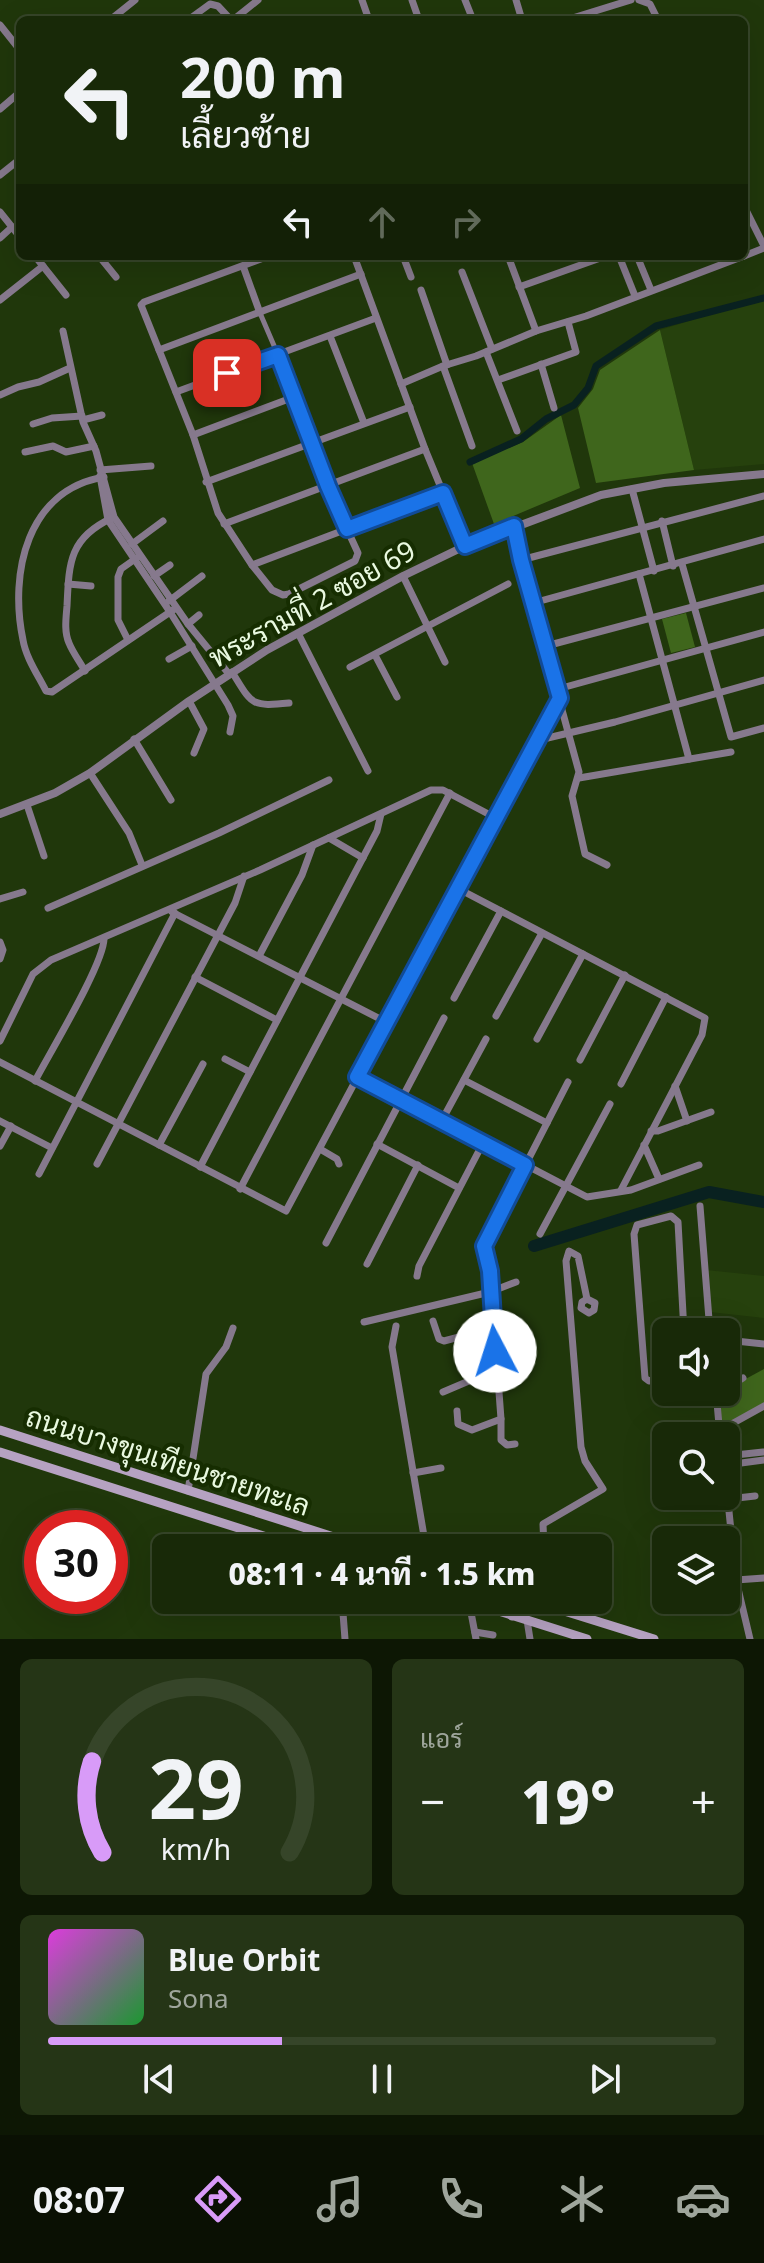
<!DOCTYPE html>
<html lang="th">
<head>
<meta charset="utf-8">
<style>
	:root { --surface:#182908; --page:#253516; --text:#f1f3f6; --muted:#9fa69c; --line:#364529; --accent:#d89bf8 }
	body { margin:0; font-family:"Noto Sans",Sarabun,sans-serif; background:var(--page); color:var(--text); height:100vh; display:flex; flex-direction:column; font-size:30px; white-space:nowrap }
	* { box-sizing:border-box; margin:0 }
	p { font-size:26px; color:var(--muted) }
	.icon { flex:none; width:44px; height:44px; fill:none; stroke:currentColor; stroke-width:2; stroke-linecap:round; stroke-linejoin:round }
	.map { position:relative; height:1639px; overflow:hidden }
	.drawer { display:flex; flex-direction:column; gap:20px; padding:20px; background:#0d1704; flex:1 }
	.drawer>* { flex:none }
	.hud { position:absolute; left:16px; top:16px; width:732px; height:244px; border-radius:12px; box-shadow:0 8px 32px #0002,0 0 0 2px var(--line); background:#182908; color:var(--text); overflow:hidden }
	.fabs { position:absolute; left:652px; top:1318px; display:grid; gap:16px }
	.fabs a { display:grid; place-items:center; width:88px; height:88px; border-radius:12px; background:var(--surface); box-shadow:0 8px 32px #0002,0 0 0 2px var(--line); font-size:40px }
	.speed { position:absolute; left:24px; top:1510px; display:flex; gap:16px; font-size:40px; font-weight:700; text-align:center }
	.speed>* { display:grid; place-content:center; width:104px; height:104px; border-radius:50%; background:var(--surface); box-shadow:0 8px 32px #0002,0 0 0 2px var(--line); line-height:1 }
	.speed .limit { border:12px solid #d22; background:#fff; color:#111 }
	.pin { position:absolute; display:grid; place-items:center; width:68px; height:68px; color:#fff; margin:-34px; border-radius:16px; box-shadow:0 4px 12px #0006 }
	.me { position:absolute; width:88px; margin:-44px; rotate:355deg; stroke-linejoin:round; filter:drop-shadow(0 0 6px #0008) }
	.turn { display:flex; align-items:center; gap:28px; height:168px; padding:0 32px; font-size:36px }
	.turn .icon { width:104px; height:104px; stroke-width:2.5 }
	.turn b { display:block; font-size:56px; line-height:68px }
	.lanes { display:flex; align-items:center; height:76px; padding:0 32px; background:#0003; justify-content:center; gap:40px; direction:ltr }
	.lanes .off { opacity:.35 }
	.big { font-size:60px; font-weight:800; line-height:1.1 }
	.drawer .card { flex:1; display:flex; flex-direction:column; justify-content:center; gap:12px; min-width:0; padding:0 28px; border-radius:12px; background:var(--page) }
	.drawer .dial { align-items:center; gap:0 }
	.dial svg { height:208px; overflow:visible; fill:none; stroke:var(--line); stroke-width:7; stroke-linecap:round; text-anchor:middle }
	.dial text { fill:var(--text); stroke:none }
	.song { display:flex; align-items:center; gap:24px }
	.cover { width:96px; height:96px; border-radius:12px; background:linear-gradient(135deg,hsl(300 70% 55%),hsl(130 70% 35%)) }
	.played { height:8px; border-radius:4px; background:linear-gradient(90deg,var(--accent) 35%,var(--line) 35%) }
	.keys { display:flex; justify-content:space-around; direction:ltr }
	.heat { display:flex; justify-content:space-between; align-items:center; font-size:44px; direction:ltr }
	.drawer .tiles { flex:1; display:grid; gap:20px; grid-template-columns:1fr 1fr }
	.card:last-child { grid-column:span 2 }
	.trip { position:absolute; left:152px; top:1534px; width:460px; height:80px; border-radius:12px; background:var(--surface); box-shadow:0 8px 32px #0002,0 0 0 2px var(--line); font-weight:800; line-height:80px; text-align:center }
	.tabs { display:flex; height:128px; justify-content:space-around; align-items:center; background:#0a1003; color:var(--muted) }
	.tabs .icon { width:56px; height:56px }
	.tabs .on { color:var(--accent) }
	.tabs b { font-size:36px; color:var(--text) }
	.map>svg:first-child { display:block }
	.built { fill:#26410d }
	.green { fill:#3f661c }
	.lines { fill:none; stroke-linecap:round; stroke-linejoin:round }
	.canal { stroke:#092120; stroke-width:7 }
	.river { stroke:#092120; stroke-width:12 }
	.pedestrian { stroke:#86798d; stroke-width:5 }
	.minor { stroke:#86798d; stroke-width:7 }
	.tertiary { stroke:#86798d; stroke-width:8 }
	.secondary { stroke:#b6a2c2; stroke-width:9 }
	.route-casing { stroke:#114b97; stroke-width:20 }
	.route { stroke:#1a73e8; stroke-width:14 }
	.labels { text-anchor:middle; stroke-width:8; stroke-linejoin:round; paint-order:stroke }
	.street-label { font-size:28px; fill:#e9f9e0; stroke:#162d01 }
</style>
</head>
<body>
<div class="map">
<svg width="764" height="1639" viewBox="0 0 764 1639">
	<rect width="100%" height="100%" fill="#20370b"/>
	<g class="built">
		<polygon points="764,298 764,464 694,470 660,330"/>
		<polygon points="706,1270 764,1276 764,1318 710,1312"/>
	</g>
	<g class="green">
		<polygon points="660,330 694,470 596,483 578,408 593,389 600,370"/>
		<polygon points="561,415 580,488 494,524 472,463 523,442"/>
		<polygon points="686,613 695,647 671,653 662,619"/>
		<polygon points="764,1369 764,1403 722,1426 718,1394"/>
	</g>
	<g class="lines">
		<polyline class="canal" points="470,462 521,439 546,419 574,405 588,388 596,366 656,326 764,298"/>
		<polyline class="river" points="534,1246 709,1192 764,1202"/>
		<polyline class="pedestrian" points="260,313 278,355"/>
		<g class="minor">
			<polyline points="362,0 369,20"/>
			<polyline points="412,0 419,20"/>
			<polyline points="465,0 473,20"/>
			<polyline points="516,0 522,20"/>
			<polyline points="639,0 650,4 658,20"/>
			<polyline points="110,20 135,0"/>
			<polyline points="188,20 210,4 218,6 231,20"/>
			<polyline points="233,20 258,0"/>
			<polyline points="566,20 631,0"/>
			<polyline points="0,25 20,50"/>
			<polyline points="0,109 20,92"/>
			<polyline points="0,175 20,159"/>
			<polyline points="744,206 764,246"/>
			<polyline points="0,212 20,237"/>
			<polyline points="0,238 12,227"/>
			<polyline points="35,256 66,295"/>
			<polyline points="99,256 116,277"/>
			<polyline points="269,256 144,302 141,305 193,435 218,513 252,565 272,590 283,595 289,594 355,561 358,553 347,529 443,493"/>
			<polyline points="354,256 425,449 465,546"/>
			<polyline points="403,256 411,277"/>
			<polyline points="508,256 536,331"/>
			<polyline points="619,256 635,296"/>
			<polyline points="637,256 651,290"/>
			<polyline points="744,256 764,248"/>
			<polyline points="243,266 260,313"/>
			<polyline points="462,272 492,349"/>
			<polyline points="519,287 606,256"/>
			<polyline points="421,290 447,365"/>
			<polyline points="0,300 43,266"/>
			<polyline points="63,331 83,422 96,451 114,517 188,624 229,674"/>
			<polyline points="330,336 364,423"/>
			<polyline points="159,350 361,274"/>
			<polyline points="486,352 517,431"/>
			<polyline points="541,364 554,408"/>
			<polyline points="443,366 472,446"/>
			<polyline points="498,380 576,352 568,322"/>
			<polyline points="401,384 443,366 476,356 536,331 586,316 744,256"/>
			<polyline points="176,392 376,318"/>
			<polyline points="0,395 18,387 39,382 70,368"/>
			<polyline points="83,420 102,415"/>
			<polyline points="33,424 52,418 82,416"/>
			<polyline points="193,435 294,397"/>
			<polyline points="25,452 53,446 66,452 94,446"/>
			<polyline points="100,470 151,466"/>
			<polyline points="100,476 108,520 170,612 228,705 233,716 230,732"/>
			<path d="M104,477C27,490 9,573 23,640C26,658 38,675 46,691L52,692L176,608"/>
			<polyline points="206,482 410,407"/>
			<polyline points="632,489 654,571"/>
			<polyline points="662,521 673,566"/>
			<polyline points="224,524 425,449"/>
			<polyline points="514,526 521,560 579,772 572,796 585,854 607,865"/>
			<polyline points="132,544 163,521"/>
			<polyline points="521,560 764,496"/>
			<polyline points="682,564 731,737 764,728"/>
			<polyline points="252,565 347,529 328,486 278,355"/>
			<polyline points="639,574 689,759"/>
			<polyline points="154,576 170,565"/>
			<polyline points="403,576 445,662"/>
			<polyline points="68,584 91,586"/>
			<polyline points="169,601 202,576"/>
			<polyline points="533,603 764,539"/>
			<polyline points="188,624 199,615"/>
			<polyline points="298,633 368,771"/>
			<polyline points="128,640 118,620 118,577 121,569 138,557"/>
			<polyline points="546,646 764,588"/>
			<polyline points="375,655 397,697"/>
			<polyline points="169,659 192,646"/>
			<polyline points="350,667 508,584"/>
			<path d="M85,671C80,662 73,653 69,643C64,632 66,618 67,606C69,563 69,538 112,518"/>
			<path d="M232,672C252,704 250,707 289,703"/>
			<polyline points="558,689 764,632"/>
			<polyline points="189,701 204,729 194,753"/>
			<polyline points="134,739 171,800"/>
			<polyline points="535,741 615,722 764,680"/>
			<polyline points="90,773 129,833 142,865"/>
			<polyline points="579,778 731,752"/>
			<polyline points="27,805 44,856"/>
			<polyline points="329,838 363,858"/>
			<polyline points="457,888 705,1018 702,1035 621,1190"/>
			<polyline points="0,899 23,892"/>
			<polyline points="48,908 219,833 329,780"/>
			<polyline points="172,912 386,1022"/>
			<polyline points="0,942 3,950 0,959"/>
			<polyline points="259,956 302,875 313,845"/>
			<polyline points="195,977 277,1020"/>
			<polyline points="454,998 501,911"/>
			<polyline points="496,1016 542,933"/>
			<polyline points="537,1039 583,954"/>
			<polyline points="0,1041 33,974 51,960 260,870 431,790 443,790 494,817"/>
			<polyline points="225,1059 250,1072"/>
			<polyline points="580,1060 625,975"/>
			<polyline points="0,1062 286,1211 560,698"/>
			<polyline points="357,1077 587,1197 631,1190 699,1165"/>
			<polyline points="464,1080 547,1123"/>
			<path d="M35,1081C49,1054 105,962 104,938"/>
			<polyline points="621,1084 666,997"/>
			<polyline points="675,1086 687,1121"/>
			<polyline points="0,1121 52,1148"/>
			<polyline points="441,1122 486,1039"/>
			<polyline points="651,1131 658,1131 711,1112"/>
			<polyline points="377,1144 459,1188"/>
			<polyline points="159,1145 203,1064"/>
			<polyline points="644,1145 659,1179"/>
			<polyline points="0,1146 11,1126"/>
			<polyline points="320,1149 337,1159 339,1164"/>
			<polyline points="97,1164 235,903 244,876"/>
			<polyline points="200,1167 377,831 381,814"/>
			<polyline points="39,1174 175,913"/>
			<polyline points="240,1189 450,793"/>
			<polyline points="700,1206 710,1332"/>
			<polyline points="540,1234 610,1104"/>
			<polyline points="326,1243 444,1018"/>
			<polyline points="367,1264 418,1165"/>
			<polyline points="417,1276 419,1266 483,1143"/>
			<polyline points="433,1321 439,1339 444,1341 493,1328"/>
			<polyline points="364,1322 490,1292 516,1282"/>
			<polyline points="396,1326 392,1347 426,1548"/>
			<polyline points="726,1340 764,1344"/>
			<polyline points="666,1379 649,1381 645,1378 634,1234 637,1225 671,1216 678,1222 684,1332"/>
			<polyline points="726,1388 743,1378"/>
			<polyline points="443,1392 497,1369"/>
			<polyline points="716,1392 720,1436"/>
			<polyline points="457,1411 458,1424 472,1430 501,1419 490,1271 484,1246 568,1082"/>
			<polyline points="501,1419 501,1440 507,1445 515,1444"/>
			<polyline points="719,1431 764,1406"/>
			<polyline points="726,1456 763,1452"/>
			<polyline points="726,1465 764,1460"/>
			<polyline points="413,1473 441,1468"/>
			<polyline points="726,1482 736,1580 750,1639"/>
			<polyline points="188,1491 206,1374 226,1347 233,1328"/>
			<polyline points="728,1499 755,1496"/>
			<polyline points="544,1548 543,1524 603,1489 585,1461 581,1447 566,1261 569,1251 578,1256 587,1299 595,1303 594,1310 589,1313 581,1308 582,1302 587,1299"/>
			<polyline points="736,1580 764,1578"/>
			<polyline points="342,1600 345,1639"/>
			<polyline points="469,1602 476,1639"/>
			<polyline points="527,1620 530,1639"/>
			<polyline points="475,1632 493,1635"/>
		</g>
		<polyline class="tertiary" points="0,814 55,793 90,773 189,701 267,650 403,576 465,546 601,495 664,483 764,474"/>
		<g class="secondary">
			<polyline points="0,1430 368,1548"/>
			<polyline points="0,1452 301,1548"/>
			<polyline points="464,1600 587,1639"/>
			<polyline points="529,1600 654,1639"/>
			<polyline points="512,1616 520,1606 519,1600"/>
		</g>
	</g>
	<g class="lines">
		<defs>
			<polyline id="route" points="227,373 278,355 328,486 347,529 443,493 465,546 514,526 521,560 560,698 357,1077 525,1165 484,1246 490,1271 495,1351"/>
		</defs>
		<use href="#route" class="route-casing"/>
		<use href="#route" class="route"/>
	</g>
	<g class="labels">
		<g class="street-label">
			<text transform="translate(312 604) rotate(-29)" y="10">พระรามที่ 2 ซอย 69</text>
			<text transform="translate(168 1461) rotate(18)" y="10">ถนนบางขุนเทียนชายทะเล</text>
		</g>
	</g>
</svg>
<div class="fabs">
<a><svg class="icon" aria-label="sound" viewBox="0 0 24 24"><path d="M4 9h4l5-4v14l-5-4H4zM17 9q2 3 0 6"/></svg></a>
<a><svg class="icon" aria-label="search" viewBox="0 0 24 24"><circle cx="10" cy="10" r="6"/><path d="M15 15l6 6"/></svg></a>
<a><svg class="icon" aria-label="layers" viewBox="0 0 24 24"><path d="M12 4l9 5-9 5-9-5zM3 14l9 5 9-5"/></svg></a>
</div>
<div class="speed"><div class="limit">30</div></div>
<div class="pin" style="left:227px;top:373px;background:#d93025"><svg class="icon" aria-label="arrive" viewBox="0 0 24 24"><path d="M6 21V4h12l-3 4 3 4H6"/></svg></div>
<svg class="me" style="left:495px;top:1351px" viewBox="-20 -20 40 40"><circle r="19" fill="#fff"/><path d="M0-13L10 11 0 6-10 11z" fill="#1a73e8"/></svg>
<div class="trip">08:11 · 4 นาที · 1.5 km</div>
<div class="hud">
<div class="turn"><svg class="icon" aria-label="left" viewBox="0 0 24 24"><path d="M17 20v-9H6M10 6l-5 5 5 5"/></svg><div><b>200 m</b>เลี้ยวซ้าย</div></div>
<div class="lanes"><svg class="icon" aria-label="left" viewBox="0 0 24 24"><path d="M17 20v-9H6M10 6l-5 5 5 5"/></svg><svg class="icon off" aria-label="ahead" viewBox="0 0 24 24"><path d="M12 20V5M6 11l6-6 6 6"/></svg><svg class="icon off" aria-label="right" viewBox="0 0 24 24"><path d="M7 20v-9h11M14 6l5 5-5 5"/></svg></div>
</div>
</div>
<section class="drawer">
<div class="tiles">
<div class="card dial"><svg viewBox="0 0 100 80">
<path d="M14 69A42 42 0 1 1 86 69"/>
<path d="M14 69A42 42 0 0 1 10 34" stroke="#d89bf8"/>
<text x="50" y="56" font-size="32" font-weight="700">29</text>
<text x="50" y="72" font-size="11">km/h</text>
</svg></div>
<div class="card"><p>แอร์</p>
<div class="heat"><a>−</a><b class="big">19°</b><a>+</a></div>
</div>
<div class="card">
<div class="song"><i class="cover"></i><div><b>Blue Orbit</b><p>Sona</p></div></div>
<div class="played"></div>
<div class="keys"><svg class="icon" aria-label="previous" viewBox="0 0 24 24"><path d="M18 5L8 12l10 7zM5 5v14"/></svg><svg class="icon" aria-label="pause" viewBox="0 0 24 24"><path d="M8 5v14M16 5v14"/></svg><svg class="icon" aria-label="next" viewBox="0 0 24 24"><path d="M6 5l10 7-10 7zM19 5v14"/></svg></div>
</div>
</div>
</section>
<nav class="tabs">
<b>08:07</b>
<svg class="icon on" aria-label="directions" viewBox="0 0 24 24"><path d="M12 3l9 9-9 9-9-9zM9 14v-3h6M13 9l2 2-2 2"/></svg>
<svg class="icon" aria-label="music" viewBox="0 0 24 24"><path d="M9 18V5l10-2v13"/><circle cx="6" cy="18" r="3"/><circle cx="16" cy="16" r="3"/></svg>
<svg class="icon" aria-label="phone" viewBox="0 0 24 24"><path d="M5 4h4l2 5-3 2q2 4 5 5l2-3 5 2v4C11 20 4 13 5 4z"/></svg>
<svg class="icon" aria-label="climate" viewBox="0 0 24 24"><path d="M12 3v18M4 7l16 10M4 17L20 7"/></svg>
<svg class="icon" aria-label="car" viewBox="0 0 24 24"><path d="M5 17H2v-5l4-1 3-4h7l3 4 3 1v5h-3M9 17h6M6 11h13"/><circle cx="7" cy="17" r="2"/><circle cx="17" cy="17" r="2"/></svg>
</nav>
</body>
</html>
